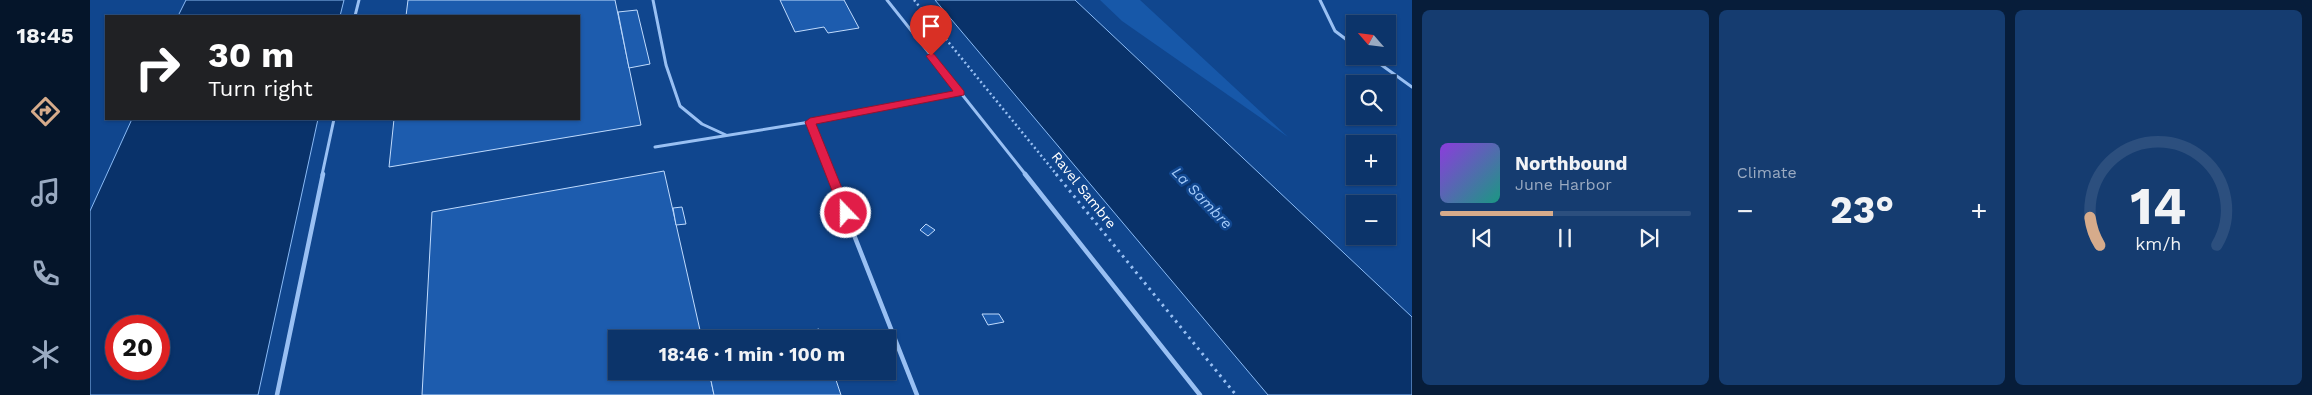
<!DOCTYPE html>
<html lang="en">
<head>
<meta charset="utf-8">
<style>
	:root { --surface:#0c346a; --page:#153c70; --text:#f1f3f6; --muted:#9aaac1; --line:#2c4f7e; --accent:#d6ab8b }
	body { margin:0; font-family:"Work Sans",sans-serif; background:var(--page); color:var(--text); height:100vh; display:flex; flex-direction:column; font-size:19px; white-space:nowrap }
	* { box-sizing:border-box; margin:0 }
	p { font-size:16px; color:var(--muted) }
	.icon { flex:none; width:28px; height:28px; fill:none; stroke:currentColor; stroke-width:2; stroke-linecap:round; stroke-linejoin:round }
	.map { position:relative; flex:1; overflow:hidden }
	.details { display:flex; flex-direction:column; gap:10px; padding:10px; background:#071d3a; width:900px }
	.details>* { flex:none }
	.guide { position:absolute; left:15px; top:15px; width:475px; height:105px; border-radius:0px; box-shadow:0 1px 4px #0004,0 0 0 1px var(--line); background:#202124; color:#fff; overflow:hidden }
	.needle { width:32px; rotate:298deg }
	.fabs { position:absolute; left:1256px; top:15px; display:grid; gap:10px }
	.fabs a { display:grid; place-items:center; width:50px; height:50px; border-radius:0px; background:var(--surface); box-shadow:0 1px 4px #0004,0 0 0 1px var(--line); font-size:25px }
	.speed { position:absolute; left:15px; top:315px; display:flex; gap:10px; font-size:25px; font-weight:700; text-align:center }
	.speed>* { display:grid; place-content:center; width:65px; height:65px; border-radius:50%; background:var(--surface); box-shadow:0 1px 4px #0004,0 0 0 1px var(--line); line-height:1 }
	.speed .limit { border:8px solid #d22; background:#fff; color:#111 }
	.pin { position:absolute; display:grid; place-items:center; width:42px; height:42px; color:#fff; margin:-51px -21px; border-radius:50% 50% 50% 0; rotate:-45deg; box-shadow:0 0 5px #0007 }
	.pin .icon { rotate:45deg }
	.me { position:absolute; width:55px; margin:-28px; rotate:338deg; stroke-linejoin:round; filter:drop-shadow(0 0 4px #0008) }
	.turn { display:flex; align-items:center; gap:18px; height:105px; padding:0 20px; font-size:22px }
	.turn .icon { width:65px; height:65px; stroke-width:2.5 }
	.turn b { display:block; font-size:35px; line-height:42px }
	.big { font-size:38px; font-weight:700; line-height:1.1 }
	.details .widget { flex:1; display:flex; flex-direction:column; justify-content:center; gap:8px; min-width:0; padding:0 18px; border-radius:8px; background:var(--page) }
	.details .dial { align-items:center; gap:0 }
	.dial svg { height:130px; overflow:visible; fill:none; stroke:var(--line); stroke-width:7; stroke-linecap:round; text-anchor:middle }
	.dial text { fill:var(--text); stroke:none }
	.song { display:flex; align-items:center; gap:15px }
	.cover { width:60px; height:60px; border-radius:8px; background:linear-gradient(135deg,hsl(270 70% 55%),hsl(170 70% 35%)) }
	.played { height:5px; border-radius:2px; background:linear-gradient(90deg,var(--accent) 45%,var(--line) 45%) }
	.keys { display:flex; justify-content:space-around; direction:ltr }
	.heat { display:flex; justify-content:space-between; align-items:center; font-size:28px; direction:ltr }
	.details .tiles { flex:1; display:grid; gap:10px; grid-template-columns:repeat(3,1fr) }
	.trip { position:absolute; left:518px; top:330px; width:288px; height:50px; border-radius:0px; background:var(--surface); box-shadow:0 1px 4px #0004,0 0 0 1px var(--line); font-weight:700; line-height:50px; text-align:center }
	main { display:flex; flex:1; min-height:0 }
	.menu { display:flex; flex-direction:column; width:90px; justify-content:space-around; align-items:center; background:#05152a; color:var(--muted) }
	.menu .icon { width:35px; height:35px }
	.menu .on { color:var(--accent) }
	.menu b { font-size:22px; color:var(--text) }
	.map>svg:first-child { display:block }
	.green { fill:#1758a9 }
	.water { fill:#09326a; stroke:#8abbf6; fill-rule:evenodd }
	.building { fill:#1d5cae; stroke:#c0dbfd }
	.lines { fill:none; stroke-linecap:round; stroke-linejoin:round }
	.path-far1 { stroke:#99c0f3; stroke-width:2.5; stroke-dasharray:2 3; stroke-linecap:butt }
	.path { stroke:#99c0f3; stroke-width:3; stroke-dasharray:2.5 4.5; stroke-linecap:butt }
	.lane-far1 { stroke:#99c0f3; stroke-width:3 }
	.lane { stroke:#99c0f3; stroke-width:4.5 }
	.route { fill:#e11d48; stroke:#92132f }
	.labels { text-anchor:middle; stroke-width:5; stroke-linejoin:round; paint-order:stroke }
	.street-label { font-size:14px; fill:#fff; stroke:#10468e }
	.water-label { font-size:15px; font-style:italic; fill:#a4cbfa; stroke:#10468e }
</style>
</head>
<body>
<main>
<nav class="menu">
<b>18:45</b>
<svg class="icon on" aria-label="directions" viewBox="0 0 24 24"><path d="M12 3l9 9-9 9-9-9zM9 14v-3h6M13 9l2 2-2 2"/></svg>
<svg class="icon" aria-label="music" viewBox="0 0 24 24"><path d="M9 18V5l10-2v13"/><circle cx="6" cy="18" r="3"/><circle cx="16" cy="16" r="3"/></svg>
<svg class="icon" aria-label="phone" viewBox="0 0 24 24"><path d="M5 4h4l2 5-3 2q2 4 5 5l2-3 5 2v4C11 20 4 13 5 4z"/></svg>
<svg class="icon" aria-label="climate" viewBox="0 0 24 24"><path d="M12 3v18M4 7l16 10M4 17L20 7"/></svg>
</nav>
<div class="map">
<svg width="1322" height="395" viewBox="0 0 1322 395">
	<rect width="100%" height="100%" fill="#10468e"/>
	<polygon class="green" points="1010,0 1050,0 1198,137 1032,21"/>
	<g class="water">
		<polygon points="96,0 254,0 250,16 88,16"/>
		<polygon points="845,0 985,0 1322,317 1322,395 1178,395"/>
		<path d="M42,119H228L168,395H0V211ZM26,326H69V369H26Z"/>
	</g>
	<g class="building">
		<polygon points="318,0 525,0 551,125 299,167 304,119 489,119 489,16 316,16"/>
		<polygon points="690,0 754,0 769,28 738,33 734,27 705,32"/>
		<polygon points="547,10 560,64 539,68 528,12"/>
		<polygon points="574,171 612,339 526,339 526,371 619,371 624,395 332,395 342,212"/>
		<polygon points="592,207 596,224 586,225 583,208"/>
		<polygon points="836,224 845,230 838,236 830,230"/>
		<polygon points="892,314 909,314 914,322 898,325"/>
		<polygon points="729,329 732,339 682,339"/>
		<polygon points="619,371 743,371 751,395 624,395"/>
	</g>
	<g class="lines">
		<polyline class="path-far1" points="824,0 967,175"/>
		<polyline class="path" points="966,174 1146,395"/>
		<g class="lane-far1">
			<polyline points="563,0 576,65 590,106 612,124 636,135"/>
			<polyline points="797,0 936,175"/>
			<polyline points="1230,0 1245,31 1265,46"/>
			<polyline points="265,16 269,0"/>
			<polyline points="1279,56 1322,87"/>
			<polyline points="565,147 720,122"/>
			<polyline points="232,175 244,119"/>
			<polyline points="741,175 720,122 870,93"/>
		</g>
		<g class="lane">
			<polyline points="740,174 827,395"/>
			<polyline points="935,174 1110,395"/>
			<polyline points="187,395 233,174"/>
		</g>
	</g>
	<polygon class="route" points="841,53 844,54 874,91 874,95 726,124 762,213 760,216 752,216 715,122 720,118 863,91 836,56"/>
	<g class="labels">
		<g class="street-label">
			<text transform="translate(994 190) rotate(51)" y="5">Ravel Sambre</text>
		</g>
		<g class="water-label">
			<text transform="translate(1112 198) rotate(46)" y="5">La Sambre</text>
		</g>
	</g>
</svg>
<div class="fabs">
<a><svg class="needle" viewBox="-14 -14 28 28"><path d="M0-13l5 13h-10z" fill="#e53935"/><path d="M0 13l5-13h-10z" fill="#9aaac1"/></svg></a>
<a><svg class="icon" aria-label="search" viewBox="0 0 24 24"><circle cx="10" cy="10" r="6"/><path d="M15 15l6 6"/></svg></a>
<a>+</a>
<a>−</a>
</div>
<div class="speed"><div class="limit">20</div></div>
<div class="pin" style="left:841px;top:56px;background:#d93025"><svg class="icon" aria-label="arrive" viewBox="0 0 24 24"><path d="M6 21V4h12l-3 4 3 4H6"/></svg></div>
<svg class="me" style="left:756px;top:213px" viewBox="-20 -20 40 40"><circle r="17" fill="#e11d48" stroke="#fff" stroke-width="3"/><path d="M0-11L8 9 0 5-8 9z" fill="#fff"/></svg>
<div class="trip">18:46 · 1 min · 100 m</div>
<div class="guide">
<div class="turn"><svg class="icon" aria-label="right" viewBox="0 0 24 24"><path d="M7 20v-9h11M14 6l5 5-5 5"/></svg><div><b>30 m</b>Turn right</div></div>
</div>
</div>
<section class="details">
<div class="tiles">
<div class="widget">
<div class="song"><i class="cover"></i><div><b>Northbound</b><p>June Harbor</p></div></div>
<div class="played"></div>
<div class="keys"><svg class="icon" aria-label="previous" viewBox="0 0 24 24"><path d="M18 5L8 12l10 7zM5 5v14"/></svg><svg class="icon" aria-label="pause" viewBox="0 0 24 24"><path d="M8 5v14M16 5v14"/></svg><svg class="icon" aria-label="next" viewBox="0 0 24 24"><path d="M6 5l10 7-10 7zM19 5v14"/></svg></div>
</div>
<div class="widget"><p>Climate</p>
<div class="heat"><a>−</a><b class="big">23°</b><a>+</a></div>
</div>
<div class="widget dial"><svg viewBox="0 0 100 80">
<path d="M14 69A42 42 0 1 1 86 69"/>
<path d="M14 69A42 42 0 0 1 8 52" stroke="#d6ab8b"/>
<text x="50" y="56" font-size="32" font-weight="700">14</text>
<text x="50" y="72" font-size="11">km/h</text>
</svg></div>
</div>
</section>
</main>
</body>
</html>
